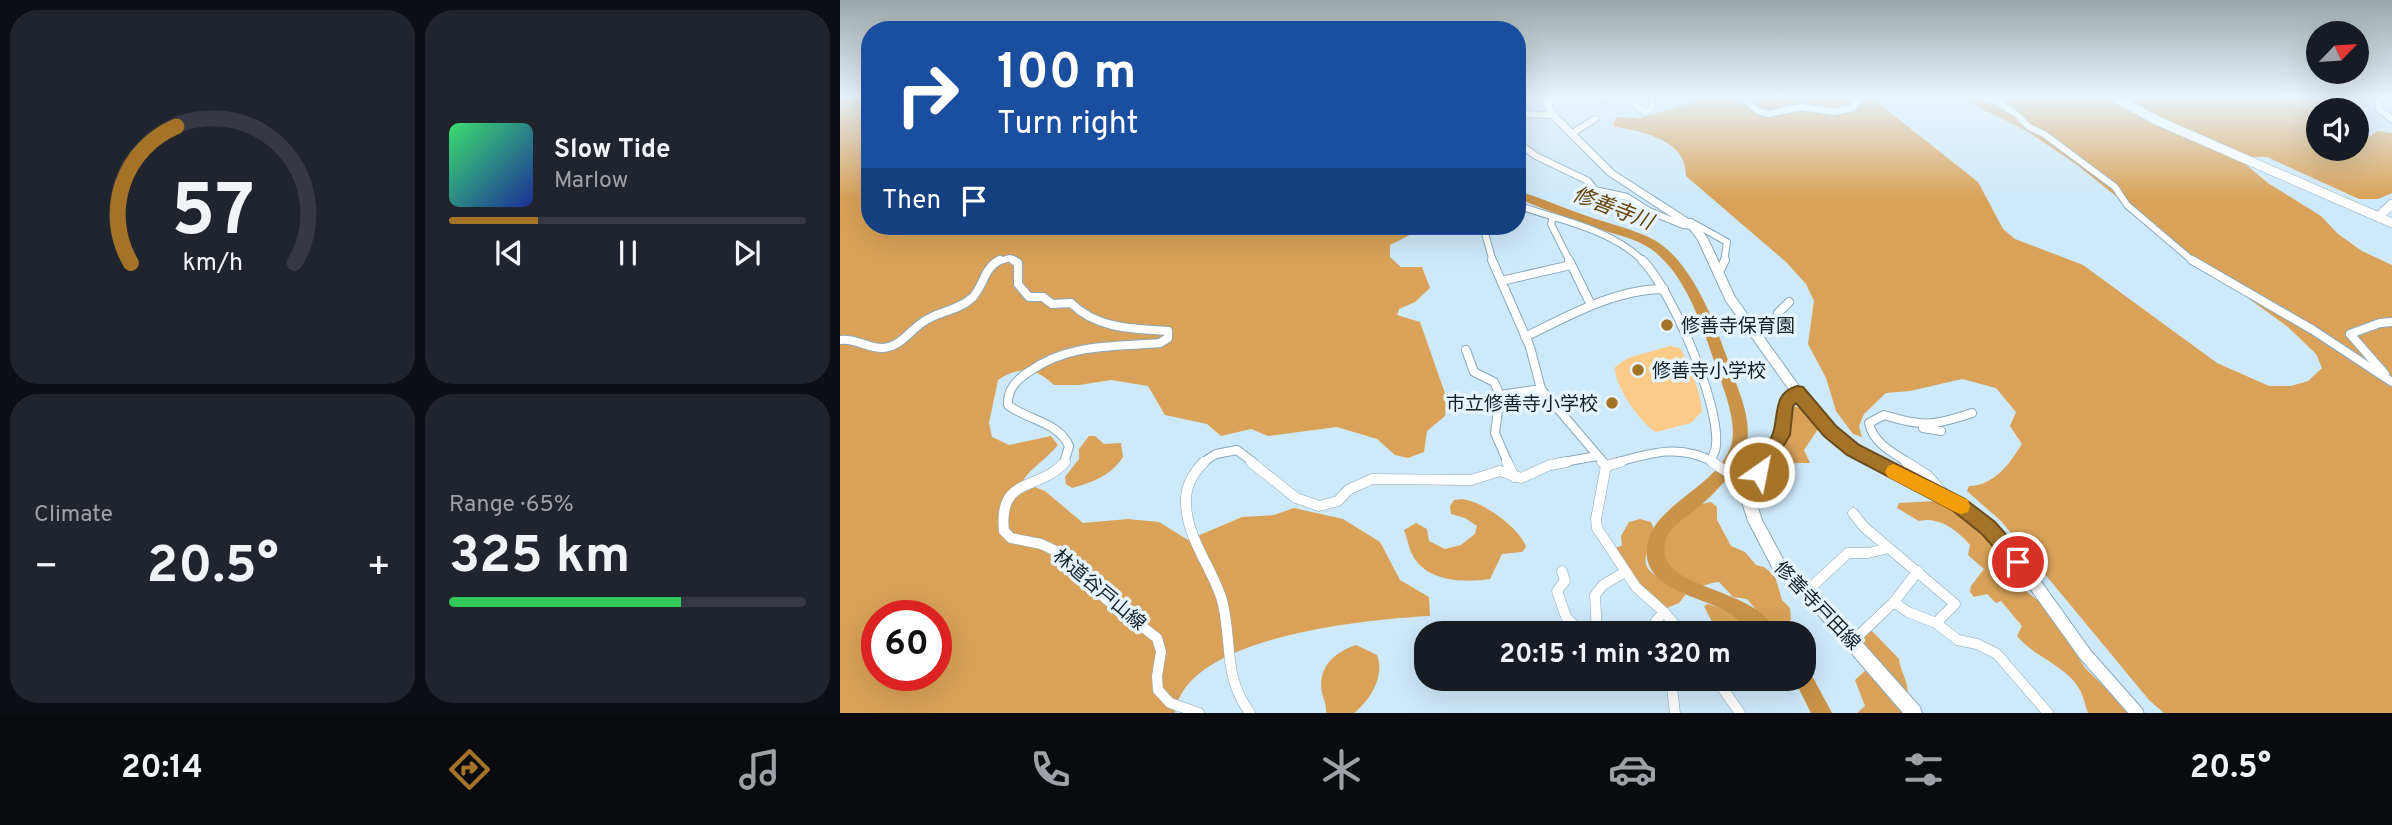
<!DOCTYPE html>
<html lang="en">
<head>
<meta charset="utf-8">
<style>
	:root { --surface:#171b24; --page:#20242c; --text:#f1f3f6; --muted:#9ea1a6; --line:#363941; --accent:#a47328 }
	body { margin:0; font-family:Overpass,"Noto Sans JP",sans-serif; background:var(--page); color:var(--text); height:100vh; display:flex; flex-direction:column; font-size:26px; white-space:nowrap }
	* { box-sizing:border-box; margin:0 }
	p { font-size:23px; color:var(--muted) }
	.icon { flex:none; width:38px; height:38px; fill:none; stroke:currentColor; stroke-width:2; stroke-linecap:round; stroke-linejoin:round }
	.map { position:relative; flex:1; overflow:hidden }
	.drawer { display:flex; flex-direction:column; gap:10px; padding:10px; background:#0d0f14; width:840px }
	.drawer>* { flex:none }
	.guide { position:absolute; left:21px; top:21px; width:665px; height:214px; border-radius:28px; box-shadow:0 7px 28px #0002; background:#1a4fa0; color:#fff; overflow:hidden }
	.needle { width:46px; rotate:65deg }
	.controls { position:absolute; left:1466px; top:21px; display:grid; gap:14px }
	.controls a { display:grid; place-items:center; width:63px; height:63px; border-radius:50%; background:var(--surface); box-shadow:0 7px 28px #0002; font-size:35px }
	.speed { position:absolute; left:21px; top:600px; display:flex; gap:14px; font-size:35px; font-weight:700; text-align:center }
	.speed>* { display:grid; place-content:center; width:91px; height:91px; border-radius:50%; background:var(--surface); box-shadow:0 7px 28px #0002; line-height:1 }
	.speed .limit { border:10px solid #d22; background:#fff; color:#111 }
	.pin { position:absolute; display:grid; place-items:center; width:60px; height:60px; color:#fff; margin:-30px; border:4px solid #fff; border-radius:50%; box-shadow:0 2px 7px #0007 }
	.me { position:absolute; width:77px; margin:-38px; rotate:33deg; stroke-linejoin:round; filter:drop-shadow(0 0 5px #0008) }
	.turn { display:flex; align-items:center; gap:24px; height:147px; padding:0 21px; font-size:32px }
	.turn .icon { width:91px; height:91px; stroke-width:2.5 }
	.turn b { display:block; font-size:49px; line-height:60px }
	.then { display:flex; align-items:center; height:66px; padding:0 21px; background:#0003; gap:14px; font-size:26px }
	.big { font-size:52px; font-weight:700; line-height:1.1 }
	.drawer .tile { flex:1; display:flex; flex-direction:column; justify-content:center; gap:10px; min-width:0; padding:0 24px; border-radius:28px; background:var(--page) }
	.drawer .dial { align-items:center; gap:0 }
	.dial svg { height:182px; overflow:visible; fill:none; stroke:var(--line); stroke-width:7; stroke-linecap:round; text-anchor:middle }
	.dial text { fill:var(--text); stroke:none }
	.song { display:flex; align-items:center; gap:21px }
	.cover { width:84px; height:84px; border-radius:10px; background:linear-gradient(135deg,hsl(140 70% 55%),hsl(230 70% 35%)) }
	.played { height:7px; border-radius:4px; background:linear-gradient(90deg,var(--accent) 25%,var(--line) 25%) }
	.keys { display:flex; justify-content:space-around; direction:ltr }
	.heat { display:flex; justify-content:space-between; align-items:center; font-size:38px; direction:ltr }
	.charge { height:10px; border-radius:5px; background:linear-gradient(90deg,#34c759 65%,var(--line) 0) }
	.drawer .tiles { flex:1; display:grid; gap:10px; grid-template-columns:repeat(2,1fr) }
	.trip { position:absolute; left:574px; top:621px; width:402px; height:70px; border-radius:28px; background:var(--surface); box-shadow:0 7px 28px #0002; font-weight:700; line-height:70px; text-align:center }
	.dock { display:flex; height:112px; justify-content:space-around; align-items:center; background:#090b0e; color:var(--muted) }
	.dock .icon { width:49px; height:49px }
	.dock .selected { color:var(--accent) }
	.dock b { font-size:32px; color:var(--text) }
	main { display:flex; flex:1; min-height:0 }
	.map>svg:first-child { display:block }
	.green { fill:#fdcb88 }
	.forest { fill:#d9a258; fill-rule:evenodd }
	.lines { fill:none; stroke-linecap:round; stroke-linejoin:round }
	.river { fill:#c99449; fill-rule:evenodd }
	.minor-far2-casing { stroke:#88a8bd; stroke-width:8 }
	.minor-far1-casing { stroke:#88a8bd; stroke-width:10 }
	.minor-casing { stroke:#88a8bd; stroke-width:11 }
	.tertiary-far2-casing { stroke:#88a8bd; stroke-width:10 }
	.tertiary-far1-casing { stroke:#88a8bd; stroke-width:12 }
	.tertiary-casing { stroke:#88a8bd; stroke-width:15 }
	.primary-casing { stroke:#88a8bd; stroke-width:2 }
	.minor-far2 { stroke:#fff; stroke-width:6 }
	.minor-far1 { stroke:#fff; stroke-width:8 }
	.minor { stroke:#fff; stroke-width:10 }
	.tertiary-far2 { stroke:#fff; stroke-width:9 }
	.tertiary-far1 { stroke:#fff; stroke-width:10 }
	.tertiary { stroke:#fff; stroke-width:13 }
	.primary { fill:#fff; fill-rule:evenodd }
	.route { fill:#a47328; stroke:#6b4b1a; stroke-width:2 }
	.slow { fill:#f59e0b }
	.poi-dot { fill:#a47328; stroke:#e6f4fd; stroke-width:2.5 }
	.labels { text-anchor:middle; stroke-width:7; stroke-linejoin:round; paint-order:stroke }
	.poi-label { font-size:19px; fill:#132027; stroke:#e6f4fd; text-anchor:start }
	.street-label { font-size:19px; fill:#132027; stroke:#e6f4fd }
	.water-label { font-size:21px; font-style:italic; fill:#674305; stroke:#e6f4fd }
</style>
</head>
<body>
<main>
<section class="drawer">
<div class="tiles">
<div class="tile dial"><svg viewBox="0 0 100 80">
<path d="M14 69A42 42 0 1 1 86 69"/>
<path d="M14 69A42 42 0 0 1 34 9" stroke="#a47328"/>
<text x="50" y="56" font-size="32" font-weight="700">57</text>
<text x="50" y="72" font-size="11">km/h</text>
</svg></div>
<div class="tile">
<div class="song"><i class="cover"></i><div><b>Slow Tide</b><p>Marlow</p></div></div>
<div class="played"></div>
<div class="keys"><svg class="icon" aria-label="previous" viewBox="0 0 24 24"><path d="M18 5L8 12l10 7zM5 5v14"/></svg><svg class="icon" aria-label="pause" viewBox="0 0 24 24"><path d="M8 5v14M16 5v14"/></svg><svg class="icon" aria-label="next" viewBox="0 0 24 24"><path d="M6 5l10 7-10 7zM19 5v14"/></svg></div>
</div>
<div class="tile"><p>Climate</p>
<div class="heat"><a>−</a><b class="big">20.5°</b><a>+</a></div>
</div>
<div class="tile"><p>Range · 65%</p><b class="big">325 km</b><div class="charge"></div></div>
</div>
</section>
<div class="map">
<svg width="1552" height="713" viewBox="0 0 1552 713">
	<rect width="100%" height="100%" fill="#cee9fa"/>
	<path class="green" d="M830,346L840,348C850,367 860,389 862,411L851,423L816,432C800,423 774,385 775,367L788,358Z"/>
	<g class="forest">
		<path d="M0,98H30V226H614L608,232C578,226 576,233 550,245V257L561,267H582L590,288L575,302L559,309L557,315L580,322L607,399L605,416L587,431L584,452L568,458L555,455L537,439L497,427L428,436L411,429L381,436L367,424L325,415L308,386L271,380L239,385H214C196,367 179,366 158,380L149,423L152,437L169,445L211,436L218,445C207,459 191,467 182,482L205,491L243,523L288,519L319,522L348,540L402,517L434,515L454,508L503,519L540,542L560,580L589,597L590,616C529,619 344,636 335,713H0ZM37,616H96V676H37Z"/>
		<path d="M869,98H1032L1138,182L1163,229L1175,239L1243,265L1377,363L1429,386H1451L1468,381L1482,368L1476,354L1448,327L1361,264L1237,165L1187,131L1119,98H1484L1495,106V110H1479V149H1517V137L1526,139L1537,131L1552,133V193L1538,199H1519L1427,157H1408L1403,162L1428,183L1481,216L1498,234L1522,251L1552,265V713H1324L1309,700L1161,521L1127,491L1129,486C1154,486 1170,463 1182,444L1170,426L1176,412L1156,388L1122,379L1070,391L1046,393L1024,414L1019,426L1022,437L1013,434L996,411L986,378L968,344L974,301L966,284L946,262L846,176C847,139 802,132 773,126L776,117L800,118Z"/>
		<path d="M954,406L964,410L978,429L964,450L970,463H955L939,478L928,469C941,442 951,444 950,409Z"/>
		<path d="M249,436H255L264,444L281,443L283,457C272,475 251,483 232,488L226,484L225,477L239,459V449Z"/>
		<path d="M622,499C642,501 680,528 686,547L682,552L662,554L650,579C623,583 584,582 571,552C568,545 567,537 564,530L576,523L587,529L589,541L605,549L621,545L635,534L637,526L625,518L611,514L610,506L614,500Z"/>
		<path d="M1096,501C1133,514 1156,544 1180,573L1179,581L1182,588L1205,606L1245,668L1291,713H1248C1245,706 1244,698 1241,692C1228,666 1195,658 1177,636L1182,626L1161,601L1156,603L1147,594L1134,597L1130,592L1131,586L1144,569L1128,555L1130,545C1117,529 1097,516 1079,521L1057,508L1059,503Z"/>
		<path d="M871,502L877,507V520L891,546L905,552L916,565L924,567L935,576L942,600L950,608L951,619L948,626L939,629L924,619L907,599L893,597L879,582C872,582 868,585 861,586C846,588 837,570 825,564C824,559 821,553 821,548C821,525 850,504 871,502Z"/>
		<path d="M800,519L811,522C820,538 803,548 806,564C808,575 838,589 846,594L839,603L827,608L806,592L775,552L777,547L782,546L781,536L789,522Z"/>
		<polygon points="868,604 897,613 921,633 883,633 873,624 864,606"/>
		<path d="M1031,630L1059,659C1060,671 1068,680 1068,694L1020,642V637Z"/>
		<path d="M516,645L537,655C545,675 531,700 514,713H486C487,703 481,695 481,685C482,662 497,652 516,645Z"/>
		<polygon points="1026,670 1066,713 1017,713 1025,706 1015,680"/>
	</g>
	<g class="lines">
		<g class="river">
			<path d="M677,191C701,197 723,208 747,216C769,224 795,229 816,241C855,265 878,331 892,372C900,394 914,426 905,449C897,471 876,492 859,507C849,515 835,523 828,535C824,541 824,548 825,555C831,590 919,589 938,634C932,634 922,635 917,634C910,631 894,614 882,609C854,595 797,587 808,541C818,503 877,486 891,446C898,423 884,391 877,369C863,329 847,275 811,249C795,238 775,235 757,228C730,219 703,209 677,198Z"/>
			<polygon points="964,670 970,672 992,713 971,713 954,679 964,679"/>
		</g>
		<defs>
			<g id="minor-far2">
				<polyline points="763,98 777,103 786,98"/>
				<polyline points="788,98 805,113 812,108 812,98"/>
				<polyline points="831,98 837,102 843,98"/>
				<polyline points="902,98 918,111 928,114 961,107 994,112 1013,108 1019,98"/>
				<polyline points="1143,98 1154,100 1176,114 1189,127 1204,134 1275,187 1287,205 1354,262"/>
				<polyline points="1543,98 1539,102 1539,109 1552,119"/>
				<polyline points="677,114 713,115"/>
				<polyline points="731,134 755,119"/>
				<polyline points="677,142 696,156 748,181 755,190 787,197 809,211 843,225 853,226"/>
				<path d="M677,205C721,221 770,228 804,262"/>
				<polyline points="713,218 711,224 730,262"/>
				<polyline points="851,222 887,242 884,262"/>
				<polyline points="643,226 653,262"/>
				<polyline points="156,262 170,258 176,262"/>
			</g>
			<g id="minor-far1">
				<path d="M173,260L178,263V284L189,297H203L212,304L231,303C257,329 293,329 328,331V338L320,343C274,347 230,343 190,371C177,379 167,389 168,405C187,420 219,422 229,446L224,463"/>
				<polyline points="652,260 690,347 701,389 764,463"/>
				<polyline points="729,260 751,305"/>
				<path d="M802,260C831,288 880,404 876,445C876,450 873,455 871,460"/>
				<polyline points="1352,260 1473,330 1552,382"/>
				<polyline points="878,274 885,260"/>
				<polyline points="661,281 731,265"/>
				<polyline points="917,334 935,327 938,313 949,302"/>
				<path d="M685,337C728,316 775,289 824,289"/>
				<path d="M0,340C16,338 27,348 42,348C61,347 69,331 83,322C98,311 118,311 132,298C144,286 144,267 160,260"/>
				<polyline points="626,350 634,372 654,382 660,395"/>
				<polyline points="1545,374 1510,334 1540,323 1552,322"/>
				<polyline points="1083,428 1101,431"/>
				<polyline points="362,463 376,454 397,450 414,463"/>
				<polyline points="668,463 655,433 660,395 701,389"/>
				<polyline points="718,463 757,456"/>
				<path d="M775,463C810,453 841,443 875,463"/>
				<path d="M1069,463C1053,453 1033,443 1029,423L1044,415C1083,427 1093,426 1132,413"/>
			</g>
			<g id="minor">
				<path d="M225,462C199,492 158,475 164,531L171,538L201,544L220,553L266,599L317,638L321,652L317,676L318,690L330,703L359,713"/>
				<path d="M364,462C354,472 346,485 346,500C345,536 372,567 382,600C393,642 382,675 410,713"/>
				<polyline points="411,462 456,498 479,506 498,501 508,490 532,479 631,480 660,471 681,478 710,465 727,462"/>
				<polyline points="667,462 674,477"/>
				<polyline points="762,462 766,466 756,519 757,528 796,587 824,612 843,634"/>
				<polyline points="872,462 909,486"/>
				<polyline points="1066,462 1088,476 1105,495"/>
				<polyline points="766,466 781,462"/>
				<polyline points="1013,513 1024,527 1115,604 1096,623"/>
				<polyline points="722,571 725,581 717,591 726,617 742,634"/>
				<polyline points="967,591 1008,553 1028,553 1049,548"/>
				<polyline points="1054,602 1068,612 1096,623 1118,640 1137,644 1157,654 1208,713"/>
				<polyline points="757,634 755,595 763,585 785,572"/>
				<polyline points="813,634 816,621 824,612"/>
				<polyline points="1013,641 1054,602 1078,571"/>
				<polyline points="831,679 835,713"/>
				<polyline points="876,679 900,713"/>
			</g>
			<g id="tertiary-far2">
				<polyline points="1276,98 1316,120 1552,223"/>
				<polyline points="1538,217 1552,204"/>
			</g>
			<path id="tertiary-far1" d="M957,392C982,422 1004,445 1039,463"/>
			<polyline id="tertiary" points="1036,462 1119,504 1149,528 1187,573 1245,654 1297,713"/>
			<polygon id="primary" points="704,98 712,98 712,106 717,114 774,171 858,225 868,239 895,297 961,389 963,392 951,406 948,435 943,446 916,488 914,496 922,520 944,561 972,586 1080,707 1082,713 1063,713 962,596 934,571 908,521 900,496 902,486 931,443 934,435 939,404 950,391 886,301 858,240 850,229 768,175 710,117 704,106"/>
		</defs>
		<use href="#minor-far2" class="minor-far2-casing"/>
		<use href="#minor-far1" class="minor-far1-casing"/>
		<use href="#minor" class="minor-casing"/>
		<use href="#tertiary-far2" class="tertiary-far2-casing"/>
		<use href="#tertiary-far1" class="tertiary-far1-casing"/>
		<use href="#tertiary" class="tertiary-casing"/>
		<use href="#primary" class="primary-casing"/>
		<use href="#minor-far2" class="minor-far2"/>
		<use href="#minor-far1" class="minor-far1"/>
		<use href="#minor" class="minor"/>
		<use href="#tertiary-far2" class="tertiary-far2"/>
		<use href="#tertiary-far1" class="tertiary-far1"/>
		<use href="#tertiary" class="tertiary"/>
		<use href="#primary" class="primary"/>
	</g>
	<linearGradient id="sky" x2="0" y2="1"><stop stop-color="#9ba7a8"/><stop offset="0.49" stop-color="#e9f5fd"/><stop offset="1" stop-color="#e9f5fd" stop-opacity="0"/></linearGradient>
	<rect width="1552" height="198" fill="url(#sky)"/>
	<path class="route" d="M957,386L963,387L996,426L1019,445L1125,499L1155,522L1185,556L1188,562L1185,568L1178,571L1172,568L1142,534L1112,510L1007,455L984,436L956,403L953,406L950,435L925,477L919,479L912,477L910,472C916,459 929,446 933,433C939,414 933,393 957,386Z"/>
	<polygon class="slow" points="1054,464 1128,500 1130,506 1128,512 1121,514 1115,512 1048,477 1045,472 1048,466"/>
	<g class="poi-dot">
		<circle cx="827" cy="325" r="7"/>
		<circle cx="798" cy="370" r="7"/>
		<circle cx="772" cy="403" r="7"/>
	</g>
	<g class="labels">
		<g class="poi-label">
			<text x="841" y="332">修善寺保育園</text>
			<text x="812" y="377">修善寺小学校</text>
			<text x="758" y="410" text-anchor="end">市立修善寺小学校</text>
		</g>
		<g class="street-label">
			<text transform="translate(260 589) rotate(40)" y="7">林道谷戸山線</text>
			<text transform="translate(978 605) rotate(46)" y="7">修善寺戸田線</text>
		</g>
		<g class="water-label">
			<text transform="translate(773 208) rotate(21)" y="7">修善寺川</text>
		</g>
	</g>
</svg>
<div class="controls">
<a><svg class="needle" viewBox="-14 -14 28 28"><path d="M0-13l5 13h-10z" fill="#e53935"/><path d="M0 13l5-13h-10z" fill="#9ea1a6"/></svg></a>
<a><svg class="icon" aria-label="sound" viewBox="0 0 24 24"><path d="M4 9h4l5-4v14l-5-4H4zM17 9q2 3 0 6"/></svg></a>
</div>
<div class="speed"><div class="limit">60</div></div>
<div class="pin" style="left:1178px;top:562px;background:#d93025"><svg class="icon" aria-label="arrive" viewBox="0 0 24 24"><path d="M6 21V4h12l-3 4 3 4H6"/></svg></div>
<svg class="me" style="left:919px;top:472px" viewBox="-20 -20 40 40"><circle r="17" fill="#a47328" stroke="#fff" stroke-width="3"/><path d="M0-11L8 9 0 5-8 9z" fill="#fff"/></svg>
<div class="trip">20:15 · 1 min · 320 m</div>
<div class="guide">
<div class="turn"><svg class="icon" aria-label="right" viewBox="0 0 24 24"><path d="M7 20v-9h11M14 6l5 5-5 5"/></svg><div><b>100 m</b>Turn right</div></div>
<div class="then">Then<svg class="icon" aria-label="arrive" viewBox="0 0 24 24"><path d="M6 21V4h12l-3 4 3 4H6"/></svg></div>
</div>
</div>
</main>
<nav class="dock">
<b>20:14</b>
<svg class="icon selected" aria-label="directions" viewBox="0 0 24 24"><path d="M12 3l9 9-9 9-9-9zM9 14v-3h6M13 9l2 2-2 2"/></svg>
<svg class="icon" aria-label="music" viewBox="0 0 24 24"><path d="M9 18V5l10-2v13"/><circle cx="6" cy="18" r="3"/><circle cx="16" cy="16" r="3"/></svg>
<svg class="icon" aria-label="phone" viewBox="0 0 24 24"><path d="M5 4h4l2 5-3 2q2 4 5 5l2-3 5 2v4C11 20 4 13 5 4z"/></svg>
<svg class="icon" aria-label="climate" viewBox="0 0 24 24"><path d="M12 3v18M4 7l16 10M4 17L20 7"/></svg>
<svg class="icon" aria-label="car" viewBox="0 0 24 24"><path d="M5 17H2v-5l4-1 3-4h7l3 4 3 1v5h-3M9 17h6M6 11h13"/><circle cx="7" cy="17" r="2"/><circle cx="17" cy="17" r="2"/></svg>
<svg class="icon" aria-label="filters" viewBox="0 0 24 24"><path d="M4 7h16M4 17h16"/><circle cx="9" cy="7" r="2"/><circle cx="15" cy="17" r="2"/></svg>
<b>20.5°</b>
</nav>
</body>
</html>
